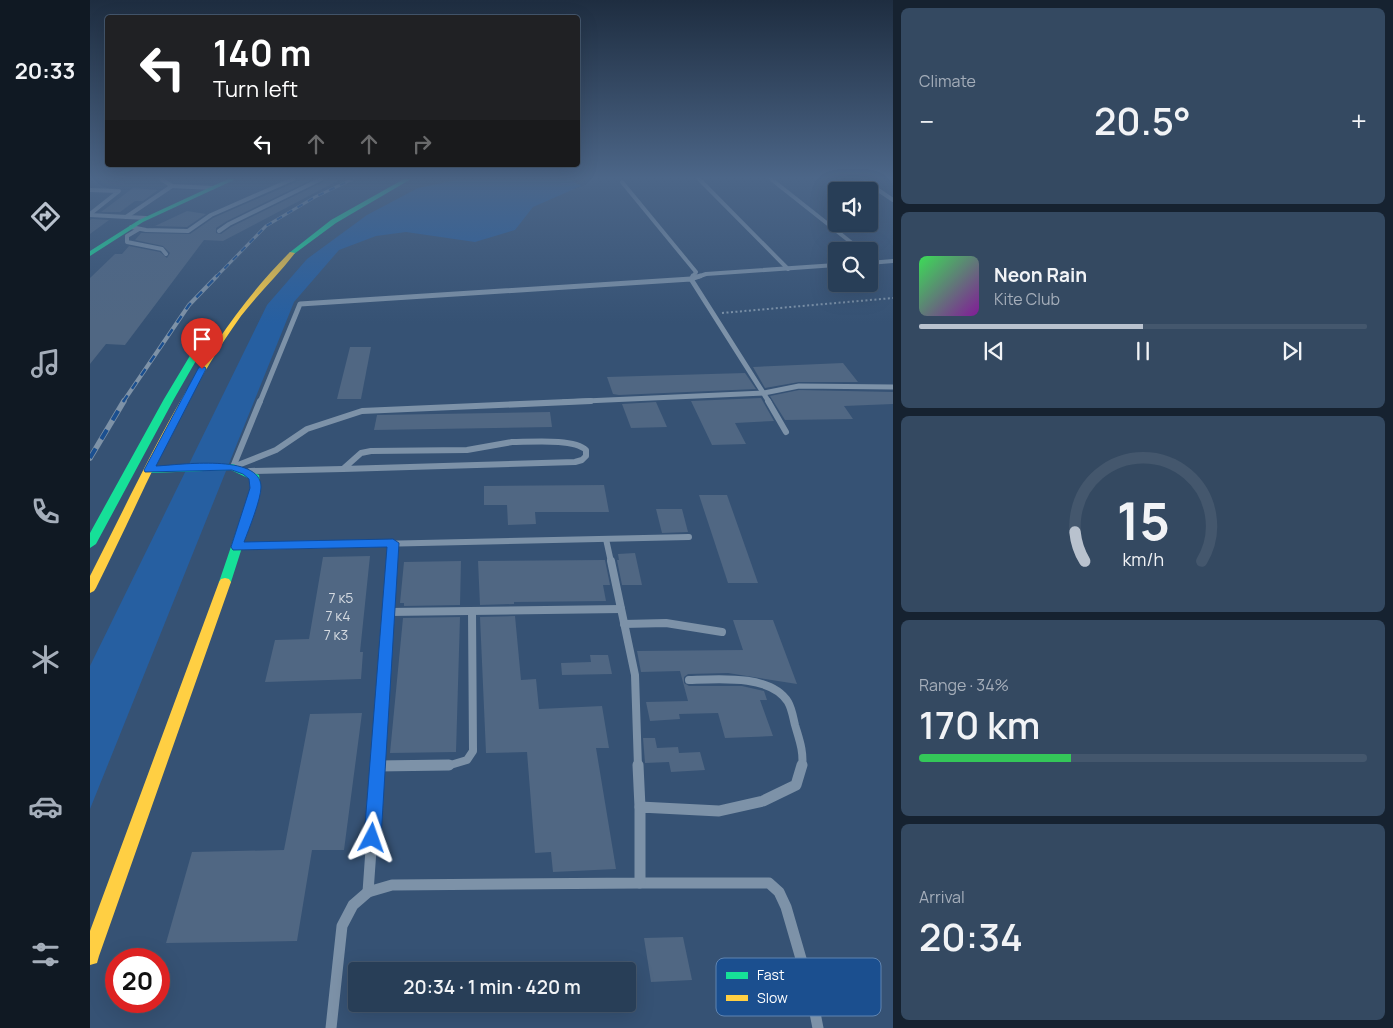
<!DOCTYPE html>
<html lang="en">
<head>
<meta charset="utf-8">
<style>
	:root { --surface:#283e57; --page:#344961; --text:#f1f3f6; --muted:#a5aeba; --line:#44576d; --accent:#b9c2ce }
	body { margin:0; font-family:Manrope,sans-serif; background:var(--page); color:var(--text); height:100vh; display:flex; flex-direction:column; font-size:19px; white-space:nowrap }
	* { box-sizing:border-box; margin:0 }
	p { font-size:16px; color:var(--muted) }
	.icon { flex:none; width:28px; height:28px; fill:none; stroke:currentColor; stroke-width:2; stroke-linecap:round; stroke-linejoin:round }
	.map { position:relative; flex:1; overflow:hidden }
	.drawer { display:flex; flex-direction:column; gap:8px; padding:8px; background:#162230; width:500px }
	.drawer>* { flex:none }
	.hud { position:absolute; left:15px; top:15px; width:475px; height:152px; border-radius:5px; box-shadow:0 5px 20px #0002,0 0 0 1px var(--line); background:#202124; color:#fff; overflow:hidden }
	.buttons { position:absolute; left:738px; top:182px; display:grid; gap:10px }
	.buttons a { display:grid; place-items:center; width:50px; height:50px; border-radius:5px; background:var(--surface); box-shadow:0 5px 20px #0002,0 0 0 1px var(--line); font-size:25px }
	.speed { position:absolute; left:15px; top:948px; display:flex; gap:10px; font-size:25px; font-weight:700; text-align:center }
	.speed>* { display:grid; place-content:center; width:65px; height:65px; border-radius:50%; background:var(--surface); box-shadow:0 5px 20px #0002,0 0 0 1px var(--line); line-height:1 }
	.speed .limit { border:8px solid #d22; background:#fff; color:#111 }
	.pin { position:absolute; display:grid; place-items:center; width:42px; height:42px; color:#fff; margin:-51px -21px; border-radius:50% 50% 50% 0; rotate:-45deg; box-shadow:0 0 5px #0007 }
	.pin .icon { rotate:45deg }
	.me { position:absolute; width:55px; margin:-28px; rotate:4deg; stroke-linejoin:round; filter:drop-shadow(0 0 4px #0008) }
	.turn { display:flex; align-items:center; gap:18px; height:105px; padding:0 25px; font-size:22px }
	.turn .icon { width:65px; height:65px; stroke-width:2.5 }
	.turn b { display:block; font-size:35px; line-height:42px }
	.lanes { display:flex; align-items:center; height:48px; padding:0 25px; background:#0003; justify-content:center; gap:25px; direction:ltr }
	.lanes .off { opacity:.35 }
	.big { font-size:38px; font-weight:600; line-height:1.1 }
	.drawer .widget { flex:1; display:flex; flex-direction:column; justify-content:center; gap:8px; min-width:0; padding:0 18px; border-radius:8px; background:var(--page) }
	.drawer .dial { align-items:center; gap:0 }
	.dial svg { height:130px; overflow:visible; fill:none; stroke:var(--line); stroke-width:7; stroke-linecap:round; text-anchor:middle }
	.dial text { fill:var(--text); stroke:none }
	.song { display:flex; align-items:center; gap:15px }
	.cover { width:60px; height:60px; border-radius:8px; background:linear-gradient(135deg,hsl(130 70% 55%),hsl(290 70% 35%)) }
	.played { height:5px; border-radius:2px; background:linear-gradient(90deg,var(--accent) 50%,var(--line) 50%) }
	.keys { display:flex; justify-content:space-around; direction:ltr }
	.heat { display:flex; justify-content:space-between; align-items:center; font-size:28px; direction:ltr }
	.charge { height:8px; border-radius:4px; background:linear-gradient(90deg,#34c759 34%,var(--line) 0) }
	.trip { position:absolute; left:258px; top:962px; width:288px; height:50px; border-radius:5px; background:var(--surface); box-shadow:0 5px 20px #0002,0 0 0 1px var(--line); font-weight:600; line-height:50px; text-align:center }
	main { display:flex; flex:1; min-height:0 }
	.tab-bar { display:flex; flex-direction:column; width:90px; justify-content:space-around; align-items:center; background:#101923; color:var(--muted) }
	.tab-bar .icon { width:35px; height:35px }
	.tab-bar .active { color:var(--accent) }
	.tab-bar b { font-size:22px; color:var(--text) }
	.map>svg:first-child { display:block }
	.green { fill:#265fa1 }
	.building { fill:#506783 }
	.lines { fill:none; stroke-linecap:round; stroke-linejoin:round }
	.path { stroke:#7d92a8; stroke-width:2; stroke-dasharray:2 2.5; stroke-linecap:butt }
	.lane-far4 { stroke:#7d92a8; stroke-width:4 }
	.lane-far3 { stroke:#7d92a8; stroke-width:5 }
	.lane-far2 { stroke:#7d92a8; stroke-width:6 }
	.lane-far1 { stroke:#7d92a8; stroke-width:8 }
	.lane { stroke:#7d92a8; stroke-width:11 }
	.fast { fill:#16e098; fill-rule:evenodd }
	.slow { fill:#ffcf43; fill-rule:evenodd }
	.rail-far2-casing { stroke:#7e92a7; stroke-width:3 }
	.rail-far1-casing { stroke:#7e92a7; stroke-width:4 }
	.rail-casing { stroke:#7e92a7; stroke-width:5.5 }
	.rail-far2 { stroke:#1b4f8f; stroke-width:2; stroke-dasharray:6; stroke-linecap:butt }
	.rail-far1 { stroke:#1b4f8f; stroke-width:2.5; stroke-dasharray:8; stroke-linecap:butt }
	.rail { stroke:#1b4f8f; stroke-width:4; stroke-dasharray:11; stroke-linecap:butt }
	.route { fill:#1a73e8; stroke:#114b97 }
	.labels { text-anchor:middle; stroke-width:5; stroke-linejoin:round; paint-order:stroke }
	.number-label { font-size:14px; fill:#d3d9e0 }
	.key { fill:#1b4f8f; stroke:#5f84b1; stroke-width:1 }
	.key-label { font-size:14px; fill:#fff }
</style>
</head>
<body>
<main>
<nav class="tab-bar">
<b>20:33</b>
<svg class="icon active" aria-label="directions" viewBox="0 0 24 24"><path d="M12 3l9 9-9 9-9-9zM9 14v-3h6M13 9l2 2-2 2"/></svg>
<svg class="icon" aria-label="music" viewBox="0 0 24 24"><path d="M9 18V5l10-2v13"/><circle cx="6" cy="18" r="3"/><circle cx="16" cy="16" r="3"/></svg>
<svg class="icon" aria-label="phone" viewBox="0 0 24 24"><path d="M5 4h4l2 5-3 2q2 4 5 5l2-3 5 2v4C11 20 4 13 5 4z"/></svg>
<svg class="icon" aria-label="climate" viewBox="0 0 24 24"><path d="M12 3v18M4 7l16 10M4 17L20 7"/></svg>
<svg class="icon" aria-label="car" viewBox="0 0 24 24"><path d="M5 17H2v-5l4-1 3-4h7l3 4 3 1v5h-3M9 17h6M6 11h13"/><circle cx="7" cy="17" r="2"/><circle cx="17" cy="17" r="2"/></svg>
<svg class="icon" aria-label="filters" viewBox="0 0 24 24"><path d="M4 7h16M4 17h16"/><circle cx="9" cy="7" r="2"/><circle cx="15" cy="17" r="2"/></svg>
</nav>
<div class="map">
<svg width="803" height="1028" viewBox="0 0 803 1028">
	<rect width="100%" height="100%" fill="#365274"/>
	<polygon class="green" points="372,179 479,179 491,186 443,207 425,230 385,242 316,232 286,236 249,250 204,302 0,809 0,666 177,305 217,259 277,215 328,188"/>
	<g class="building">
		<polygon points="213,179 223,179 137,221 126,228 126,233 131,234 141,227 233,182 235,179 251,179 133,241 114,240 35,345 16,344 0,364 0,278 25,254 32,254 39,246 70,252 77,258 80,253 73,246 45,240 51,233 100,234 123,218"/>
		<polygon points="43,188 68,190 53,201 45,201 30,212 11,212"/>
		<polygon points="97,211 116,214 97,227 65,226"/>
		<polygon points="2,219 19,220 0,234 0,220"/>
		<polygon points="260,347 281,347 271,399 247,399"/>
		<polygon points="753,363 768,382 709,382 675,388 663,367"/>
		<polygon points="655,373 666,389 529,395 523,394 517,377"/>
		<polygon points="709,390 803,392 803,404 754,406 763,419 695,420 680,396"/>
		<polygon points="671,398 684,421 645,423 656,444 622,445 601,401"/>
		<polygon points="566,402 577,427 541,428 532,404"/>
		<polygon points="460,412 462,427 284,430 287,415"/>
		<polygon points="514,485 519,512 445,512 446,524 418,525 417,505 394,505 394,486"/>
		<polygon points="609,495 637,495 668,583 638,583"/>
		<polygon points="566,509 592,509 598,532 572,533"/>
		<polygon points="545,553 552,585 532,585 527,560 529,560 528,554"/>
		<polygon points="280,556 270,652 273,652 271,679 175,682 185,640 219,639 233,557"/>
		<polygon points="515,560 520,585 513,585 516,601 424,602 424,604 390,605 388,561"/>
		<polygon points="371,561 370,605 314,606 314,603 310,603 314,562"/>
		<polygon points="425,616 431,680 446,679 449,709 512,706 519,748 506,748 526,869 463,872 461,852 445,853 437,752 396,753 390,617"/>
		<polygon points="370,617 366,752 300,753 313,618"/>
		<polygon points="643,620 683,620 707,684 638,673 598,674 594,677 594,683 599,686 652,686 674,691 677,700 670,700 683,736 635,738 628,713 589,714 590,719 560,721 556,702 598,701 590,671 551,672 547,651 653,650"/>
		<polygon points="500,655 518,655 522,674 472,675 471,663 501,662"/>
		<polygon points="272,713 254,850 222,850 207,941 76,943 102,852 194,850 220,714"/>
		<polygon points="553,738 565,738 567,748 588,747 589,753 610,752 615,770 581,772 579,762 555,763"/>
		<polygon points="593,937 602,980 561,982 554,938"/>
	</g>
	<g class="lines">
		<polyline class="path" points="632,313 803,298"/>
		<g class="lane-far4">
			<polyline points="71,179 82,186 122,188"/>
			<polyline points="609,179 698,269"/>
			<polyline points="681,179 772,251"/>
			<polyline points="772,179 803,200"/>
			<polyline points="532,182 606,272 603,277"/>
			<polyline points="0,190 29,191 0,214"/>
			<polyline points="0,215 56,218"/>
			<polyline points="36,217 82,186"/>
			<polyline points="41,227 56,230 98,231 121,215 203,179"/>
			<polyline points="49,229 37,236 37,242 72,249 76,254"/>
			<polyline points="129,231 139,224 231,179"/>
			<polyline points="779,263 803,261"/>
			<polyline points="607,277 616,274 746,265"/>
		</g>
		<g class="lane-far3">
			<polyline points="602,278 603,276"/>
			<polyline points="601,279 610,276"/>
			<polyline points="170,402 210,304 601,279 679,402"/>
			<polyline points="473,402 674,393 709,386 803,387"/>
		</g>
		<g class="lane-far2">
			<polyline points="678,401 696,432"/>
			<path d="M422,442C439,442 484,438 496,450V456L492,460L485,462L253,469L271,453L281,451L377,450Z"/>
			<polyline points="143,467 170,401"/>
			<polyline points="143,467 186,450 217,429 272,411 501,401"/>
			<polyline points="160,471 253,469"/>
			<polyline points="516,539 521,562"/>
			<polyline points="149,547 599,537"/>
			<polyline points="302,562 303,543"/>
		</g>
		<g class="lane-far1">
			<polyline points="521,561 545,675 548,767"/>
			<polyline points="298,612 531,609"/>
			<polyline points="534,624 576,623 632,632"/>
			<path d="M599,680C627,679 681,674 698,702C702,709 703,717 705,725C709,739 714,751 712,767"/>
			<polyline points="287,766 357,766 377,760 383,751 382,611"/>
			<polyline points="287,767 302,561"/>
		</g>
		<g class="lane">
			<polyline points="548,765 550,807"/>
			<polyline points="287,766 359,765"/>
			<polyline points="550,883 679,883 689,892 696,907 721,993 728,1028"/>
			<polyline points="278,892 287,765"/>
			<polyline points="241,1028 252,926 263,905 278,892 302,885 550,883 550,807 629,811 673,801 706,785 712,765"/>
		</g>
		<g class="fast">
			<polygon points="138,179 146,179 53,222 0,256 0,251 49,220"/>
			<polygon points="314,179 321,179 246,223 204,254 199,253 241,220"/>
			<polygon points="116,329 123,331 84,399 6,544 0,548 0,533 74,399"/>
			<polygon points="143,464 169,475 171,488 141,582 139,585 131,585 129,582 161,488 160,479 141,470 59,473 54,470 59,467"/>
		</g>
		<g class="slow">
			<path d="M200,252L205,253C188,275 168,294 151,316C92,398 51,498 6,588L4,591L0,593V576C58,463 109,343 200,252Z"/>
			<polygon points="135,578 139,579 141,582 9,956 7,963 0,965 0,931 129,582 131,579"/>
		</g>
		<defs>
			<polyline id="rail-far2" points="126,277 176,226 225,197 263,179"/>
			<polyline id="rail-far1" points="33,402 99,305 127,276"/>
			<polyline id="rail" points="0,458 34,401"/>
		</defs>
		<use href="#rail-far2" class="rail-far2-casing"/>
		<use href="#rail-far1" class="rail-far1-casing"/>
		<use href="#rail" class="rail-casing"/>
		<use href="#rail-far2" class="rail-far2"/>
		<use href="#rail-far1" class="rail-far1"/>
		<use href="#rail" class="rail"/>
	</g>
	<linearGradient id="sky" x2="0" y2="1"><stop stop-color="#1e2d40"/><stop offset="0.55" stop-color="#4c6688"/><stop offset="1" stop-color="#4c6688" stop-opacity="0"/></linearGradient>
	<rect width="803" height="323" fill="url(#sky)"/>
	<path class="route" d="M109,367H115L116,369L66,466C89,465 171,453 171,487C171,499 159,529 154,542L303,539L309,543L291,838L288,844L282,846L276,844L274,838L297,547L143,550L141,547L160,488L159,479L153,474L142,470L55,472L54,470Z"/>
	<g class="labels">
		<g class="number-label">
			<text x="251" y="603">7 к5</text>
			<text x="248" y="621">7 к4</text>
			<text x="246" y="640">7 к3</text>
		</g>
	</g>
	<rect x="626" y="958" width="165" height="58" rx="8" class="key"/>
	<rect x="636" y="972" width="22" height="7" fill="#16e098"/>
	<rect x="636" y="995" width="22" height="6" fill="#ffcf43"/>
	<g class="key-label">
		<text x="667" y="980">Fast</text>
		<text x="667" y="1003">Slow</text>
	</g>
</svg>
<div class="buttons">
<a><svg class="icon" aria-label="sound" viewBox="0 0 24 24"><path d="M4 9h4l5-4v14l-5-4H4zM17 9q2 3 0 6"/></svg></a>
<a><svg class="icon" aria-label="search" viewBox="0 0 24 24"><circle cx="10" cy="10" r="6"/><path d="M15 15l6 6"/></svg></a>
</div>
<div class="speed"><div class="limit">20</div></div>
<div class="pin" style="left:112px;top:369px;background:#d93025"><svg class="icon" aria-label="arrive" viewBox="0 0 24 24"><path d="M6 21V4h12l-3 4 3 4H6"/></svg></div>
<svg class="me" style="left:282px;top:838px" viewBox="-20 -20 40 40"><path d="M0-17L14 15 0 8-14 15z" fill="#1a73e8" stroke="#fff" stroke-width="4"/></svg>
<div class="trip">20:34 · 1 min · 420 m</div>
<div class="hud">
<div class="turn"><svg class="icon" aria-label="left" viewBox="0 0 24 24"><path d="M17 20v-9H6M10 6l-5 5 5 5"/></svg><div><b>140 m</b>Turn left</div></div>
<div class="lanes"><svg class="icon" aria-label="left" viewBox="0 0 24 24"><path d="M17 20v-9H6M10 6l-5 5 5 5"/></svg><svg class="icon off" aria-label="ahead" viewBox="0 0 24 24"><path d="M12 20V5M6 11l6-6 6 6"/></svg><svg class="icon off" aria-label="ahead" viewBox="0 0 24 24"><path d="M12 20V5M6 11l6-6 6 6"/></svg><svg class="icon off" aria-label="right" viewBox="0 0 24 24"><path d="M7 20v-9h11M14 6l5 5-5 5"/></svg></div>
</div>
</div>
<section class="drawer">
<div class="widget"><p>Climate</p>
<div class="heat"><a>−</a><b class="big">20.5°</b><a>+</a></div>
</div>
<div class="widget">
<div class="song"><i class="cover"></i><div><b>Neon Rain</b><p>Kite Club</p></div></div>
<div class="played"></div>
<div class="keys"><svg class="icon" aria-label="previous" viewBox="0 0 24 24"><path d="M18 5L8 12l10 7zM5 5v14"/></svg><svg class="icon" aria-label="pause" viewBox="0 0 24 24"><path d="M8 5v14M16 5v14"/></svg><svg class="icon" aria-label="next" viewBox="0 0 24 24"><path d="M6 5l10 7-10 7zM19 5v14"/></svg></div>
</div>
<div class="widget dial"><svg viewBox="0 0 100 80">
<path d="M14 69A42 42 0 1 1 86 69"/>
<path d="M14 69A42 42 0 0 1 8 51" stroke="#b9c2ce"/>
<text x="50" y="56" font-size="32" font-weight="700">15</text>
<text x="50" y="72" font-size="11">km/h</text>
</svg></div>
<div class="widget"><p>Range · 34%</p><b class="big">170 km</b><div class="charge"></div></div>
<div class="widget"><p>Arrival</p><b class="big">20:34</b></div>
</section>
</main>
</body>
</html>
